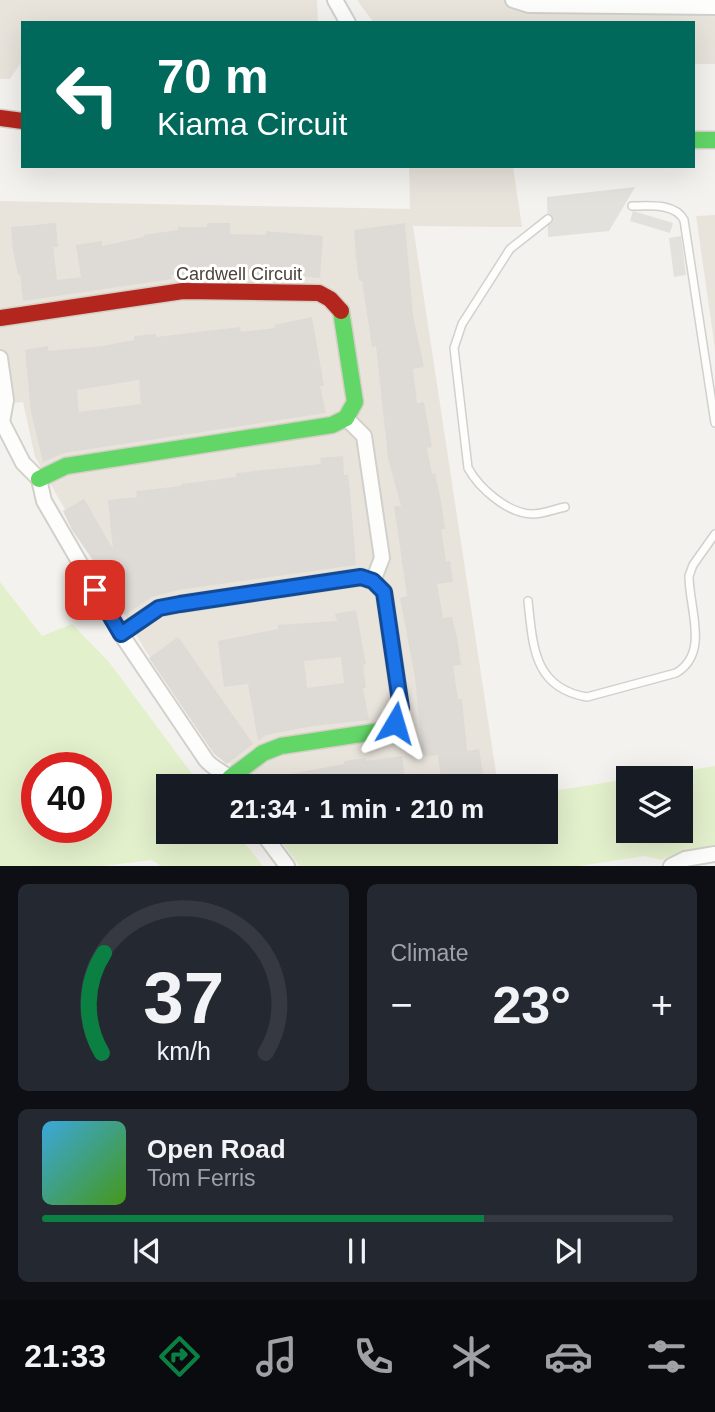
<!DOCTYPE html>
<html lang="en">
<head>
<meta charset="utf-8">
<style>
	:root { --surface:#171b24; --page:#242831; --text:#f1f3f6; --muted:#9ea1a6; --line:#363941; --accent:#0b8043 }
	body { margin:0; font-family:Arial,sans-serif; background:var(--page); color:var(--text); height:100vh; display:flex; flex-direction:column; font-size:26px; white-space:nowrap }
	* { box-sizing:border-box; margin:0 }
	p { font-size:23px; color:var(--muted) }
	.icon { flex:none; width:38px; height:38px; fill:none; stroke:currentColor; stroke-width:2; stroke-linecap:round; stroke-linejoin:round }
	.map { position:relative; height:866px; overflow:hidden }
	.side { display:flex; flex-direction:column; gap:18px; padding:18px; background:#0d0f14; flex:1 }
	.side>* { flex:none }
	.guide { position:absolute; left:21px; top:21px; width:674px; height:147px; border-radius:0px; box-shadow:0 7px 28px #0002; background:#00695c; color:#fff; overflow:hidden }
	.fabs { position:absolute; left:616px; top:766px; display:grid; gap:14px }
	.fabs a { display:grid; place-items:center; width:77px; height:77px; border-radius:0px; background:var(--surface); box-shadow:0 7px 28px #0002; font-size:35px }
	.speed { position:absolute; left:21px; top:752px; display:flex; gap:14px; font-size:35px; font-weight:700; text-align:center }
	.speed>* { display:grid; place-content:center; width:91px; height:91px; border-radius:50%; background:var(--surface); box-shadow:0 7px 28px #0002; line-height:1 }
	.speed .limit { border:10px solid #d22; background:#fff; color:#111 }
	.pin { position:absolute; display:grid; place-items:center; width:60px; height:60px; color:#fff; margin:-30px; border-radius:14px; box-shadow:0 4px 10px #0006 }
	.me { position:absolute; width:77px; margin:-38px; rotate:7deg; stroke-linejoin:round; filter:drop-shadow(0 0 5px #0008) }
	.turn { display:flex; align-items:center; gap:24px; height:147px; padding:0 21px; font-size:32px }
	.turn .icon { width:91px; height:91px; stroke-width:2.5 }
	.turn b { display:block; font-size:49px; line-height:60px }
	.big { font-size:52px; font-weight:800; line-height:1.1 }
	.side .widget { flex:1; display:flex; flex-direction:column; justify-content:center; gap:10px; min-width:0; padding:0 24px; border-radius:10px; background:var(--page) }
	.side .dial { align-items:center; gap:0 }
	.dial svg { height:182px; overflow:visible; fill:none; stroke:var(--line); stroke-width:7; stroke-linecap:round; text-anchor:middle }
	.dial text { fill:var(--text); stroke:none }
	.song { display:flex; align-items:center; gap:21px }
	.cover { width:84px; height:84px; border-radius:10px; background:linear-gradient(135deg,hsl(200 70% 55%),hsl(100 70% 35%)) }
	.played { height:7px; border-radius:4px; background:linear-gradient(90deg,var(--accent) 70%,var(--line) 70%) }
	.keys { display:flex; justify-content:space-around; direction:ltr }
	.heat { display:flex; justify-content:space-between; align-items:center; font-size:38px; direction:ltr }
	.side .tiles { flex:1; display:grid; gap:18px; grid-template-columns:1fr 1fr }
	.widget:last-child { grid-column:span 2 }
	.trip { position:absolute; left:156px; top:774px; width:402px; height:70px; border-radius:0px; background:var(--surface); box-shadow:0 7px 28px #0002; font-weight:800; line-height:70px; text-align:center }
	.menu { display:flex; height:112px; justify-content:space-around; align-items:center; background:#090b0e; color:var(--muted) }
	.menu .icon { width:49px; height:49px }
	.menu .current { color:var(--accent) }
	.menu b { font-size:32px; color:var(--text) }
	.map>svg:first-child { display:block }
	.residential { fill:#e8e3db }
	.green { fill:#e3f0cc; fill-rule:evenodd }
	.parking { fill:#e3e1dc }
	.building { fill:#dedbd6; fill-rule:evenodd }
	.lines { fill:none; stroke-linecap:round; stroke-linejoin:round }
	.lane-casing { stroke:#d2d0cb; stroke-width:10 }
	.street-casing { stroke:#d2d0cb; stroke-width:18 }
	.fast-casing { stroke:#d4cfc4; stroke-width:19 }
	.jam-casing { stroke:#d4cfc4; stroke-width:19 }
	.lane { stroke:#fdfdfc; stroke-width:7 }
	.street { stroke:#fdfdfc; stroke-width:14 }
	.fast { stroke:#63d668; stroke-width:16 }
	.jam { stroke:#b3261e; stroke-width:16 }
	.route-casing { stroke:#114b97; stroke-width:18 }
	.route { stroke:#1a73e8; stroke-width:12 }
	.labels { text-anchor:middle; stroke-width:6; stroke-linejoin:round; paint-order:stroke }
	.street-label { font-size:18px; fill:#4c4337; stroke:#fff }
</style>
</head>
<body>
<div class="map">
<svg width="715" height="866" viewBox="0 0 715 866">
	<rect width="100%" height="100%" fill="#f4f2ee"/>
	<g class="residential">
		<polygon points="0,0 317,0 318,23 23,23 22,106 20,64 10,79 0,79"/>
		<polygon points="357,0 715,0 715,64 693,64 693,23 374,23"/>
		<polygon points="409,166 513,166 522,227 413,226 498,786 247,786 145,650 35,457 23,402 0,405 0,201 410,209"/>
		<polygon points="715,215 715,349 696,216"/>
	</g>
	<g class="green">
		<path d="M0,582L42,636L72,624L109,662L201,786H168V831H235L263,866H161L152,860L103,866H0ZM37,768H96V828H37Z"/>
		<polygon points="715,766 715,845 684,850 661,860 645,856 579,866 300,866 277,836 291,831 546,831 546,792 628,779 628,831 681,831 681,779 632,779"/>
	</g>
	<g class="parking">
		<polygon points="635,187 609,231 548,237 547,197"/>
		<polygon points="633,211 673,223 670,233 630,221"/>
		<polygon points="681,236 686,275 674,277 669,238"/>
	</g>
	<g class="building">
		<polygon points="56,223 58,247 53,247 57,280 81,277 76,245 102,241 102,246 144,237 143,235 178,230 178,227 207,227 207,223 230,223 230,234 266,235 266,231 323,236 320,278 286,275 286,279 207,278 207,276 171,275 172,279 23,301 20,274 18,275 13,250 11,227"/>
		<polygon points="405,223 413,316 424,367 413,369 417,403 424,402 432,447 427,448 432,474 435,473 441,501 445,529 441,529 446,561 450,561 453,582 437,584 443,618 452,617 458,642 461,665 453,666 458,699 462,699 467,751 479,749 483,774 469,776 470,786 442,786 438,755 423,757 415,678 400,598 407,596 394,506 401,506 388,458 376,346 372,347 362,281 359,281 356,257 354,230"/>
		<path d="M312,317L324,386H320L326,413L64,453L43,462L31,412L25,350L48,346V351L102,346L134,340V336L156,334V337L240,327L241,332L275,328L274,325ZM139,380L141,404L79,412L77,390Z"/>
		<polygon points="343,456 344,475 348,475 350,491 356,565 178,590 152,597 125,615 107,588 110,585 72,530 63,511 84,499 113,549 108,500 137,497 136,491 181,486 181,484 236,477 236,473 321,464 320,458"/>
		<path d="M356,610L366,664L363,665L366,688H363L369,720L313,726L266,735L258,741L248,684L224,687L218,641L278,629V625L337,621L335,614ZM341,657L344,683L307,688L304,661Z"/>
		<polygon points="178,637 253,744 227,764 214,754 149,658"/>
		<polygon points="402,756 406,786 281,786 280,776 344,764 344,761 366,758 366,761"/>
	</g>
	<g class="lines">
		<defs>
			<g id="lane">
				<path d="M632,206C650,206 675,203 684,220L715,423"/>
				<path d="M548,219L510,249L462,324L454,348L468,468C479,488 508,514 533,514C543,514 555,509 565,507"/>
				<path d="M528,601C533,645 533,688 587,697L676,673C710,653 689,609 689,576L693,565L715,534"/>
			</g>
			<g id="street">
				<polyline points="335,0 348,23"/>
				<polyline points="513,0 529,5 715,7"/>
				<polyline points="0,358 6,400 2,422"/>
				<path d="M0,418L23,463L39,479L44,501L121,634L206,760C214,770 228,773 233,784"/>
				<polyline points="346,418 364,436 382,558 373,581"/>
				<polyline points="261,831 287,866"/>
				<polyline points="671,866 685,859 715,854"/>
			</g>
			<g id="fast">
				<polyline points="693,140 715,140"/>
				<polyline points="39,479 66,466 332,425 346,418 355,402 341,311"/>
				<polyline points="121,634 159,608 180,604 361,577 373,581 384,592 401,708 395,723 381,731 281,746 263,753 230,778"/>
			</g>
			<g id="jam">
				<polyline points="0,118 23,121"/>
				<polyline points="0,318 183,291 319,293 330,299 341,311"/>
			</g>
		</defs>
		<use href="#lane" class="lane-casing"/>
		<use href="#street" class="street-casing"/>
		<use href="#fast" class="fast-casing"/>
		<use href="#jam" class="jam-casing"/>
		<use href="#lane" class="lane"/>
		<use href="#street" class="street"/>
		<use href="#fast" class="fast"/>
		<use href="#jam" class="jam"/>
	</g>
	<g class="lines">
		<defs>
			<polyline id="route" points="95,590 121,634 159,608 180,604 361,577 373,581 384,592 401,708 395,723"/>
		</defs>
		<use href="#route" class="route-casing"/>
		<use href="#route" class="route"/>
	</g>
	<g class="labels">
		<g class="street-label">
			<text x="239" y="280">Cardwell Circuit</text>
		</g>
	</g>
</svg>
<div class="fabs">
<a><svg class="icon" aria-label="layers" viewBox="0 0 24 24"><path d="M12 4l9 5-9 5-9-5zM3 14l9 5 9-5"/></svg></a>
</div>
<div class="speed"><div class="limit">40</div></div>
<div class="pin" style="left:95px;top:590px;background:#d93025"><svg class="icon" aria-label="arrive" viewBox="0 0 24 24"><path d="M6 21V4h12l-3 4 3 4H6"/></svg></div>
<svg class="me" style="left:395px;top:723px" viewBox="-20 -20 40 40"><path d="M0-17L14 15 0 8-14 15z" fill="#1a73e8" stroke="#fff" stroke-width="4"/></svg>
<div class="trip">21:34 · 1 min · 210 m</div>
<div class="guide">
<div class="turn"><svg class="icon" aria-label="left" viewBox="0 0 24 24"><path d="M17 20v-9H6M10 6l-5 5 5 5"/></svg><div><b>70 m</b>Kiama Circuit</div></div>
</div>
</div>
<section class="side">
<div class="tiles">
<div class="widget dial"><svg viewBox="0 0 100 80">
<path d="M14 69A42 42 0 1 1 86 69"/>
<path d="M14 69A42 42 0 0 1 15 25" stroke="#0b8043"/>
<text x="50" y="56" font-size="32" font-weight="700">37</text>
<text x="50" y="72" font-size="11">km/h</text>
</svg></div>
<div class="widget"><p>Climate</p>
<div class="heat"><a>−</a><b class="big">23°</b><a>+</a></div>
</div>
<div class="widget">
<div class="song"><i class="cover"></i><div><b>Open Road</b><p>Tom Ferris</p></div></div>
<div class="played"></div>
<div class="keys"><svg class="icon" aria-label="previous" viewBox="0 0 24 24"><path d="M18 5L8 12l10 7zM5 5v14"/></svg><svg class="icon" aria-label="pause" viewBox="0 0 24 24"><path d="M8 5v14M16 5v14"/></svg><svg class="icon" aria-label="next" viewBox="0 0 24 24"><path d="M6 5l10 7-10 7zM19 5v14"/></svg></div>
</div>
</div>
</section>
<nav class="menu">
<b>21:33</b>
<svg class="icon current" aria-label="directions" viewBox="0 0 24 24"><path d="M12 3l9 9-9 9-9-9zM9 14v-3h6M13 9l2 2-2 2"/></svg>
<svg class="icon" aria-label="music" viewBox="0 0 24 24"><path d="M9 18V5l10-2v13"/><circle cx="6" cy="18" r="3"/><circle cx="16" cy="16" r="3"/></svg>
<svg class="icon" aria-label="phone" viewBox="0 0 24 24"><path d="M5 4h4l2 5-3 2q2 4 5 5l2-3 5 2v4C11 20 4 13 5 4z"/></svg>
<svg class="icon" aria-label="climate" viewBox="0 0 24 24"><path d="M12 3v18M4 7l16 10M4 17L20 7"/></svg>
<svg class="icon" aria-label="car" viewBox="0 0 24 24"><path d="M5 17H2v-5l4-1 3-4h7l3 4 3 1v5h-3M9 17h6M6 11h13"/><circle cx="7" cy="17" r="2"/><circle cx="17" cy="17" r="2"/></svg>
<svg class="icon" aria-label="filters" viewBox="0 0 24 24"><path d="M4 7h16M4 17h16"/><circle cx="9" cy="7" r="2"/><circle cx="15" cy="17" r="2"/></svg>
</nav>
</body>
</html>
